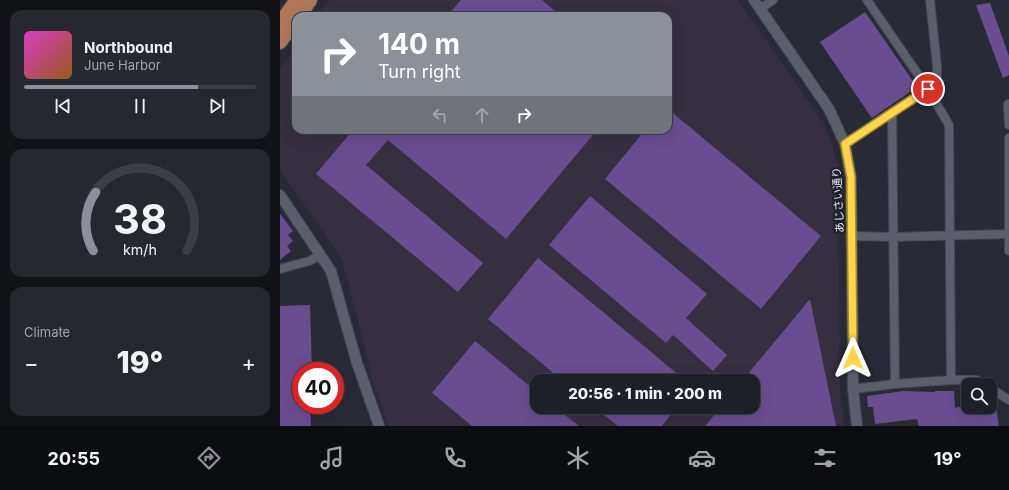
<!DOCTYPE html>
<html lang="en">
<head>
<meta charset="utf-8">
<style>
	:root { --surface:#1e2028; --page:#262830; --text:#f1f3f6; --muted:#a1a3a8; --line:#3c3e45; --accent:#8c9099 }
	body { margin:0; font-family:Inter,"Noto Sans JP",sans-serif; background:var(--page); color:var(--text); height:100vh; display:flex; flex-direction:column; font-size:15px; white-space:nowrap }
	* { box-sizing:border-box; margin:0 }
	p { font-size:13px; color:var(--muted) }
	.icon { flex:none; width:22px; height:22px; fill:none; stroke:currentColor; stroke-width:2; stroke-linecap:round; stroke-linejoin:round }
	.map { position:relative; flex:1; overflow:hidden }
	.panel { display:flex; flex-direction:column; gap:10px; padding:10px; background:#101216; width:280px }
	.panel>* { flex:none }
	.top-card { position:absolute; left:12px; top:12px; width:380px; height:122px; border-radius:12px; box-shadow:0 4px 16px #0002,0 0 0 1px var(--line); background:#8c9099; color:#fff; overflow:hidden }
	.tools { position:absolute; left:681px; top:378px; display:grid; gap:8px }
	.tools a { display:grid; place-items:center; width:36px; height:36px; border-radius:8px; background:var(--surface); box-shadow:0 4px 16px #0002,0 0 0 1px var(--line); font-size:20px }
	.speed { position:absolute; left:12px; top:362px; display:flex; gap:8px; font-size:20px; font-weight:700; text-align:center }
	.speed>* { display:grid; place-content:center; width:52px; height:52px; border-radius:50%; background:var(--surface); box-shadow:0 4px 16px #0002,0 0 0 1px var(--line); line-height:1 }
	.speed .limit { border:6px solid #d22; background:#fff; color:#111 }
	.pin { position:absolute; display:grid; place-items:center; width:34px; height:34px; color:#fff; margin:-17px; border:2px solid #fff; border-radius:50%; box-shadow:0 1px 4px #0007 }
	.me { position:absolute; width:44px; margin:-22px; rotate:0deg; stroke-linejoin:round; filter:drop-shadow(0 0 3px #0008) }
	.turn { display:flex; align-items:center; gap:14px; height:84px; padding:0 20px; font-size:18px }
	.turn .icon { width:52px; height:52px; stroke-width:2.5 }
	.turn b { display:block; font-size:28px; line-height:34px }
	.lanes { display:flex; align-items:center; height:38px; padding:0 20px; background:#0003; justify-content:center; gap:20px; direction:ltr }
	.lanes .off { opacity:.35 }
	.big { font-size:30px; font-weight:800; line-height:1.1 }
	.panel .widget { flex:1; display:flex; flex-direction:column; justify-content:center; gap:6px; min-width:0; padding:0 14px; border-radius:12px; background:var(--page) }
	.panel .dial { align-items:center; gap:0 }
	.dial svg { height:104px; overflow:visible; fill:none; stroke:var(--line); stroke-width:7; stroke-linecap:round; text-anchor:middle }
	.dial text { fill:var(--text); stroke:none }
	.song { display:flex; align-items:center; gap:12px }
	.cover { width:48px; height:48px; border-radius:6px; background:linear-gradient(135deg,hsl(310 70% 55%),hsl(30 70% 35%)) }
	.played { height:4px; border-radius:2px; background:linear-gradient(90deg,var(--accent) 75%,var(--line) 75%) }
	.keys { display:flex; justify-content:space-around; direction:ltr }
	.heat { display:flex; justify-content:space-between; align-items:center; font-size:22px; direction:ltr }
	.trip { position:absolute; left:250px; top:374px; width:230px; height:40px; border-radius:12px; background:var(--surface); box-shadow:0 4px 16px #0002,0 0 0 1px var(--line); font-weight:800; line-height:40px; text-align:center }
	.dock { display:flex; height:64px; justify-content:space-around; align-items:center; background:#0c0d10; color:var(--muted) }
	.dock .icon { width:28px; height:28px }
	.dock .current { color:var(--accent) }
	.dock b { font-size:18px; color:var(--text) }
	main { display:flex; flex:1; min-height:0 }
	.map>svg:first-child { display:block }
	.industrial { fill:#362f40; fill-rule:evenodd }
	.building { fill:#694d91 }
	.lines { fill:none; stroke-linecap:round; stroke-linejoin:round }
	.minor-casing { stroke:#454751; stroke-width:10 }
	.tertiary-casing { stroke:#454751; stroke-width:12 }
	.trunk-casing { stroke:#454751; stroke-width:16 }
	.minor { stroke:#5b5f6c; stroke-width:8 }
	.tertiary { stroke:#5b5f6c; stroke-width:10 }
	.trunk { stroke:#b2775a; stroke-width:14 }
	.route-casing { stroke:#a68a30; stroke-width:10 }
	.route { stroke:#ffd54a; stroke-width:7 }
	.labels { text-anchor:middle; stroke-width:4; stroke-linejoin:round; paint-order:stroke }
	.street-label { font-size:11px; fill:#eaecf4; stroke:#1e212c }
</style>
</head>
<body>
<main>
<section class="panel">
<div class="widget">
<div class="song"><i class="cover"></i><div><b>Northbound</b><p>June Harbor</p></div></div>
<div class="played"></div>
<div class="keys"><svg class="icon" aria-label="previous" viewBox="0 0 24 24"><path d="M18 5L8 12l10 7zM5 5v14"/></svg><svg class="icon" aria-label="pause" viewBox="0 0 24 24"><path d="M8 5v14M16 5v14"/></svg><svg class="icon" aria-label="next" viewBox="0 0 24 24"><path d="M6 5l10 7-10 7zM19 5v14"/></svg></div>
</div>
<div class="widget dial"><svg viewBox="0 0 100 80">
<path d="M14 69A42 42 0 1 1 86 69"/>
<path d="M14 69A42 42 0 0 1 16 24" stroke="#8c9099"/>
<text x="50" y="56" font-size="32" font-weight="700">38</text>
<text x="50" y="72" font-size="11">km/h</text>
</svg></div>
<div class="widget"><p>Climate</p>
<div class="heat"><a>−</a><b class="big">19°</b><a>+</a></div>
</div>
</section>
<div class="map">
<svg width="729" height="426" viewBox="0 0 729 426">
	<rect width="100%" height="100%" fill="#282b36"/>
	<path class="industrial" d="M49,0H458L543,122L552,144L558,165L560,392L564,426H109L94,385L62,259L0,170V69L16,46V130H388V16H37ZM257,381H473V407H257Z"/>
	<g class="building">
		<polygon points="181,0 262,0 281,16 167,16"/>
		<polygon points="710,3 729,56 729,75 723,78 696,5"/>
		<polygon points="585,12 637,87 592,118 540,42"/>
		<polygon points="388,109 541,236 481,309 325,179 365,130 388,130"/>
		<polygon points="73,130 317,130 226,239 108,140 86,165 203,263 178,292 36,174"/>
		<polygon points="310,196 427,294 406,318 447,355 433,371 393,335 386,343 269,245"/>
		<polygon points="0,214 13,231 8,235 13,241 7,246 11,251 0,260"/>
		<polygon points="258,258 406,381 283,381 208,319"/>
		<polygon points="530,299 556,426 425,426 441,407 473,407 473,381 462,381"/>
		<polygon points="30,305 32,371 21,371 21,405 30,405 31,426 0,426 0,306"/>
		<polygon points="195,341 257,392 257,407 275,407 299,426 192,426 152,393"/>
		<polygon points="623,391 655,392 655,391 674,391 675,408 688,405 688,407 716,407 719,426 639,426 637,419 595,424 593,407 588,407 587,396"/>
		<polygon points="314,407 397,407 382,426 338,426"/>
	</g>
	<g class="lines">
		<defs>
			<g id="minor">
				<polyline points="587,0 648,89 669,125 671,380"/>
				<polyline points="480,9 493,0"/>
				<polyline points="728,104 729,125"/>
				<polyline points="612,112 615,384"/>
				<polyline points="729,138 729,251"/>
				<polyline points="565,144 612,112 648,89 655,87 657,84 657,66 650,0"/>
				<polyline points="572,236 613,237 728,234"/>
				<polyline points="0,269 29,261 41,255"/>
				<polyline points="710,388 729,400"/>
				<polyline points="573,389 615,384 671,380 697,380 704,385"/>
			</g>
			<g id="tertiary">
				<polyline points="474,0 549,109 565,144 571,177 573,389 577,426"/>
				<polyline points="0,195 51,271 77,363 99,426"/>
			</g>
			<g id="trunk">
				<polyline points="19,16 30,0"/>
				<polyline points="0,23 17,0"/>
				<polyline points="0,42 16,20"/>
			</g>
		</defs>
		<use href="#minor" class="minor-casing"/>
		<use href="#tertiary" class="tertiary-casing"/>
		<use href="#trunk" class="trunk-casing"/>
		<use href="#minor" class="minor"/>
		<use href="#tertiary" class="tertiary"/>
		<use href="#trunk" class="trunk"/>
	</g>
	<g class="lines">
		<defs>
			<polyline id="route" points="573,358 571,177 565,144 648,89"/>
		</defs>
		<use href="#route" class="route-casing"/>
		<use href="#route" class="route"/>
	</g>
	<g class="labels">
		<g class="street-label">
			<text transform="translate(558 200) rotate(-93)" y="4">あじさい通り</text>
		</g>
	</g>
</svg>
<div class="tools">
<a><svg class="icon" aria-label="search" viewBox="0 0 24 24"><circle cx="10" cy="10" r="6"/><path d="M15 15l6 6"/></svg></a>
</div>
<div class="speed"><div class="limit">40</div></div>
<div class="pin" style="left:648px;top:89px;background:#d93025"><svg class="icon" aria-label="arrive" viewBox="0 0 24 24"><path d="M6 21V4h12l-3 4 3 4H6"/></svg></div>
<svg class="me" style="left:573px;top:358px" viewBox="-20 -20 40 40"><path d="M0-17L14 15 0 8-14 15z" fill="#ffd54a" stroke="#fff" stroke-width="4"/></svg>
<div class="trip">20:56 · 1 min · 200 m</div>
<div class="top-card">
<div class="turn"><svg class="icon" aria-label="right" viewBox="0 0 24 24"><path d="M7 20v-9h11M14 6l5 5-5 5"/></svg><div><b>140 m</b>Turn right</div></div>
<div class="lanes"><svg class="icon off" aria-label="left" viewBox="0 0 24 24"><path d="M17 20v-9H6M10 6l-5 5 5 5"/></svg><svg class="icon off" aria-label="ahead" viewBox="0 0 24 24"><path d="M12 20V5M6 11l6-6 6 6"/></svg><svg class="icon" aria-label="right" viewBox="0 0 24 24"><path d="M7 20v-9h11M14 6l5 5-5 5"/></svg></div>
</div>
</div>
</main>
<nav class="dock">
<b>20:55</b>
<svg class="icon current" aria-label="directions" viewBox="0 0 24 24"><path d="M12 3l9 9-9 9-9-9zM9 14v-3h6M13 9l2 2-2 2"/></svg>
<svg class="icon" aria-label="music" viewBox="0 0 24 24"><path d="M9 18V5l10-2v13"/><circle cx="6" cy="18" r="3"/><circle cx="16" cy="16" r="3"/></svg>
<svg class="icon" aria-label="phone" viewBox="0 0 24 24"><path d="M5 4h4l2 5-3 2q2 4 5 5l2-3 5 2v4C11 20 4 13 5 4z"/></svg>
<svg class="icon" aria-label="climate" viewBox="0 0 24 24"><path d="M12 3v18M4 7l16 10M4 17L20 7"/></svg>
<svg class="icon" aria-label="car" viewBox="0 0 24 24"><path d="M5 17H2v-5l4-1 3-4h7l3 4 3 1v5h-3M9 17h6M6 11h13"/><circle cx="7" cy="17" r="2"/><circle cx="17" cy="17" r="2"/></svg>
<svg class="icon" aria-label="filters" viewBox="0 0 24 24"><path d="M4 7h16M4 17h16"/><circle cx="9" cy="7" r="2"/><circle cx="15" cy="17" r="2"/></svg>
<b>19°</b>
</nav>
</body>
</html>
